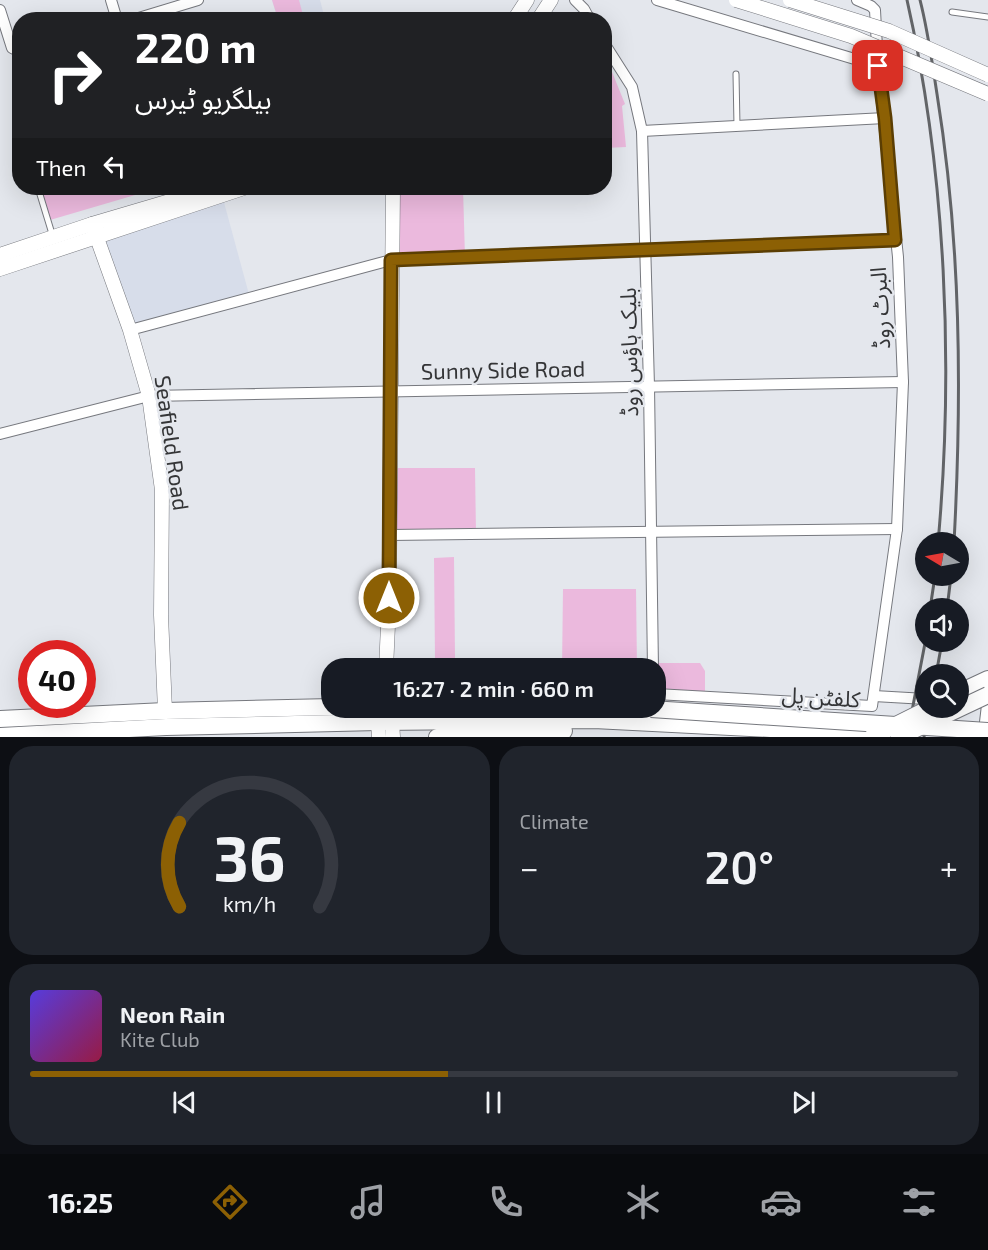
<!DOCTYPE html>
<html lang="en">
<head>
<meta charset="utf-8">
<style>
	:root { --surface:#171b24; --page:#20242c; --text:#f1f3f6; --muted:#9ea1a6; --line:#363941; --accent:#8c6004 }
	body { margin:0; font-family:"Exo 2","Noto Sans Arabic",sans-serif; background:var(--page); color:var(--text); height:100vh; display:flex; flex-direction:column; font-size:22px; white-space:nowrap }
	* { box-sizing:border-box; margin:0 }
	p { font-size:20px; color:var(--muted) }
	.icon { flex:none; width:33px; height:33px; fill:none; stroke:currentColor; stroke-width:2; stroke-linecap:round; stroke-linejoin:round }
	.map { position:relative; height:737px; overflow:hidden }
	.side { display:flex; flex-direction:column; gap:9px; padding:9px; background:#0d0f14; flex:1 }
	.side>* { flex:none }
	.top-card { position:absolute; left:12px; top:12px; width:600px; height:183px; border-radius:24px; box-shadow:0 6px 24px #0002; background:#202124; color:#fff; overflow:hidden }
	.needle { width:39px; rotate:280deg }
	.tools { position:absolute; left:915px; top:532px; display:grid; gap:12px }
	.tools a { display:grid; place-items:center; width:54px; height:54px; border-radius:50%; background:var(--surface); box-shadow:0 6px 24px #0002; font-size:30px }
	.speed { position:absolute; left:18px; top:640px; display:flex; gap:12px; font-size:30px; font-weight:700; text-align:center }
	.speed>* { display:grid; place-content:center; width:78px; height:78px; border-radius:50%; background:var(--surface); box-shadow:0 6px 24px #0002; line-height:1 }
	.speed .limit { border:9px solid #d22; background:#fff; color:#111 }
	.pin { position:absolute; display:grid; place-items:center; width:51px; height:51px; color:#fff; margin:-26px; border-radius:12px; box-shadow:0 3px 9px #0006 }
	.me { position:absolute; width:66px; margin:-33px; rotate:0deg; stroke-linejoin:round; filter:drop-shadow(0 0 4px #0008) }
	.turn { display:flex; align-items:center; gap:21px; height:126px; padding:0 24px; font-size:27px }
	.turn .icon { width:78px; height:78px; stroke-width:2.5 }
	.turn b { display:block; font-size:42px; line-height:51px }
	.then { display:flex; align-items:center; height:57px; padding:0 24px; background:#0003; gap:12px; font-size:22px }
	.big { font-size:45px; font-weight:600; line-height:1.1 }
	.side .tile { flex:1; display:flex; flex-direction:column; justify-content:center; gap:9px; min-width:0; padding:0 21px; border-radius:24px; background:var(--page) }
	.side .dial { align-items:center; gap:0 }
	.dial svg { height:156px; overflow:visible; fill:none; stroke:var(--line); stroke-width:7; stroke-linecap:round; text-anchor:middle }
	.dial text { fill:var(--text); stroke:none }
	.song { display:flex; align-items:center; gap:18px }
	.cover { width:72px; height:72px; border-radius:9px; background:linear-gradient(135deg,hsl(250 70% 55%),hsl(340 70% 35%)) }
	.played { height:6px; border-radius:3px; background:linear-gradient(90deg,var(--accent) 45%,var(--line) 45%) }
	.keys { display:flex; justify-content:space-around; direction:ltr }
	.heat { display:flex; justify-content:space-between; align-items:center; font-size:33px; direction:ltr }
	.side .tiles { flex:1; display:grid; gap:9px; grid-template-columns:1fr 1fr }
	.tile:last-child { grid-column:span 2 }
	.trip { position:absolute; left:321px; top:658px; width:345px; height:60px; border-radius:24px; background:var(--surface); box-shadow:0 6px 24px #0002; font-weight:600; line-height:60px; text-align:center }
	.tabs { display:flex; height:96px; justify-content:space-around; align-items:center; background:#090b0e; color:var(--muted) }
	.tabs .icon { width:42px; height:42px }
	.tabs .active { color:var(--accent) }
	.tabs b { font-size:27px; color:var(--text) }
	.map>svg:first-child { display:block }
	.built { fill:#d7ddea }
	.green { fill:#ebb9dd }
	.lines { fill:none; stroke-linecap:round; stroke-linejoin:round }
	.lane-casing { stroke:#76787e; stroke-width:7 }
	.street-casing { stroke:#76787e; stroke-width:12 }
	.secondary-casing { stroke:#76787e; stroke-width:15 }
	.primary-casing { stroke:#76787e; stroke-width:18 }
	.lane { stroke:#fff; stroke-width:5 }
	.street { stroke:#fff; stroke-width:10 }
	.secondary { stroke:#fff; stroke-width:14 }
	.primary { stroke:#fff; stroke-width:16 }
	.rail { stroke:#626467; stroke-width:3 }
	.secondary-bridge-casing { stroke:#76787e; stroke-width:15; stroke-linecap:butt }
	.primary-bridge-casing { stroke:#76787e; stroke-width:18; stroke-linecap:butt }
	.secondary-bridge { stroke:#fff; stroke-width:14 }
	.primary-bridge { stroke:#fff; stroke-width:16 }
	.route-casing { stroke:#5b3e03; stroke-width:15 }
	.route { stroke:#8c6004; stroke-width:10 }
	.labels { text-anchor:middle; stroke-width:5; stroke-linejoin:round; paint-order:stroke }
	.street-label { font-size:22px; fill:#343537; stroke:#e4e7ed }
</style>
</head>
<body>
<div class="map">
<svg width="988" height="737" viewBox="0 0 988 737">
	<rect width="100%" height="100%" fill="#e4e7ed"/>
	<g class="built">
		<polygon points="272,0 320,0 325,19 278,19"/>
		<polygon points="222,195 250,298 130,330 97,238"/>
	</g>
	<g class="green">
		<polygon points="272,0 299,0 304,19 278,19"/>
		<polygon points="604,62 610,67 625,104 622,106 626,147 605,148"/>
		<polygon points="40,188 159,188 50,220"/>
		<polygon points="393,188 463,188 465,257 393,259"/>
		<polygon points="390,468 475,468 476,534 390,535"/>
		<polygon points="454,557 455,658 435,659 434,558"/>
		<polygon points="563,589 636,589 637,669 562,669"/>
		<polygon points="653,663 700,663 705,671 705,697 656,694 656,669"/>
	</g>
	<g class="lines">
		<defs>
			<g id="lane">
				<polyline points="952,12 988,17"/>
				<polyline points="736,74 737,126"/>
				<polyline points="38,188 53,237"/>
			</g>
			<g id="street">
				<polyline points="111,0 117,20"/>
				<polyline points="575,0 584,9 590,20"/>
				<polyline points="657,0 878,66"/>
				<polyline points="0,10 12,48 20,52"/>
				<polyline points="132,20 198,0"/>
				<polyline points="604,43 632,87 642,131 649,386 653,669"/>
				<polyline points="642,131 885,118"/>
				<polyline points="130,330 391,260 895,240"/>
				<polyline points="0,434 149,396 903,382"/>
				<polyline points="390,535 897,529"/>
				<polyline points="656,694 872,706 897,529 903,382 898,257 878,66 875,10 871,6 857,0"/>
				<polyline points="874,696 926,699"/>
				<polyline points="974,702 985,703 987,705 985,722"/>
			</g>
			<g id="secondary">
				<polyline points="514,20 527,0"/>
				<polyline points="538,20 551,0"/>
				<polyline points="92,224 130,330 149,396 162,490 161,615 165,711"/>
				<polyline points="0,255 92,224 214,188"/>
				<polyline points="0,269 244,188"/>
				<polyline points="386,669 389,603 393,188"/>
				<polyline points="378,722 379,737"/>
				<polyline points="392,722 393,737"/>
			</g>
			<g id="primary">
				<polyline points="958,693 988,679"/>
				<polyline points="626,708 651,709"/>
				<polyline points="0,719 165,711 332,707"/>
				<polyline points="0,736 166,727 378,722 594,720 790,730 871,737"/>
				<polyline points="437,737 452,734 564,731"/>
			</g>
		</defs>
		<use href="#lane" class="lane-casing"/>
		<use href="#street" class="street-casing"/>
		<use href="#secondary" class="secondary-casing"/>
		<use href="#primary" class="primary-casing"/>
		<use href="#lane" class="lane"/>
		<use href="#street" class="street"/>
		<use href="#secondary" class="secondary"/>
		<use href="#primary" class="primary"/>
		<g class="rail">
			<path d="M907,0C946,173 954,367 938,543"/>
			<path d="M920,0C928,31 932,62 937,94C961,243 962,393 954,543"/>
			<polyline points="930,609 935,576"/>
			<polyline points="947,609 951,576"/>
			<polyline points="936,675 942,642"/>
			<polyline points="907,737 926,638"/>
			<polyline points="924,737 929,708"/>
		</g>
		<defs>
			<g id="secondary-bridge">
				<polyline points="736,0 851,36 988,94"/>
				<polyline points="790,0 889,31 988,75"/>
			</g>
			<g id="primary-bridge">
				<polyline points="651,709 988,731"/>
				<polyline points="872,737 930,708"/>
				<polyline points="899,737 988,695"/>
			</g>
		</defs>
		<use href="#secondary-bridge" class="secondary-bridge-casing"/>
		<use href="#primary-bridge" class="primary-bridge-casing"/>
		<use href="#secondary-bridge" class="secondary-bridge"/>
		<use href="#primary-bridge" class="primary-bridge"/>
	</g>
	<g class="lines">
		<defs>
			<polyline id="route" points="389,598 391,260 895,240 885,118 878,66"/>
		</defs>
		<use href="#route" class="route-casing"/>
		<use href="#route" class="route"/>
	</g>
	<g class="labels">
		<g class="street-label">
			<text transform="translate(880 308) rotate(-93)" y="8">البرٹ روڈ</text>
			<text transform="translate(629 352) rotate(-91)" y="8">بلیک ہاؤس روڈ</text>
			<text transform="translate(503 370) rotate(-1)" y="8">Sunny Side Road</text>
			<text transform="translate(172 443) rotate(82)" y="8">Seafield Road</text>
			<text transform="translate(821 697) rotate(4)" y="8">کلفٹن پل</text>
		</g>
	</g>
</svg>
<div class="tools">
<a><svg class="needle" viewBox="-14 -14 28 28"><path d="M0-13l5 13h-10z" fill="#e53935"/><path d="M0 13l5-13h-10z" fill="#9ea1a6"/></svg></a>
<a><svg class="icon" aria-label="sound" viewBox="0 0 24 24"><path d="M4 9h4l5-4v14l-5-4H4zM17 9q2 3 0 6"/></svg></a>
<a><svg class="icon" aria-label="search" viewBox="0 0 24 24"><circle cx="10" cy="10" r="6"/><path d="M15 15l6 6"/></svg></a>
</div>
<div class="speed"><div class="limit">40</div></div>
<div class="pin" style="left:878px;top:66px;background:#d93025"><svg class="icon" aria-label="arrive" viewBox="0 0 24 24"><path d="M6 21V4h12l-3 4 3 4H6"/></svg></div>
<svg class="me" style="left:389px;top:598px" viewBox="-20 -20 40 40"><circle r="17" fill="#8c6004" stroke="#fff" stroke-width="3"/><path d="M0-11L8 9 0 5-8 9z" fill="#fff"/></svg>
<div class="trip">16:27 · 2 min · 660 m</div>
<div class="top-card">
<div class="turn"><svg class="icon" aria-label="right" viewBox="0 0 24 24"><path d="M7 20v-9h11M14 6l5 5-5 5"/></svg><div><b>220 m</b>بیلگریو ٹیرس</div></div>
<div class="then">Then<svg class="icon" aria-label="left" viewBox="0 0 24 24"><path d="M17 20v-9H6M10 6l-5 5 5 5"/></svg></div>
</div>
</div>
<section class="side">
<div class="tiles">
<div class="tile dial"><svg viewBox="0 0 100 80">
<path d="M14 69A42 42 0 1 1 86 69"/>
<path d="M14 69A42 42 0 0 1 14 26" stroke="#8c6004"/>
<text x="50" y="56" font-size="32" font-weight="700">36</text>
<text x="50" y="72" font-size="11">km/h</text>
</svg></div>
<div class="tile"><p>Climate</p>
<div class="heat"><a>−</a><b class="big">20°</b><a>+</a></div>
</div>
<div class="tile">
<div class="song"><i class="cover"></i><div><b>Neon Rain</b><p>Kite Club</p></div></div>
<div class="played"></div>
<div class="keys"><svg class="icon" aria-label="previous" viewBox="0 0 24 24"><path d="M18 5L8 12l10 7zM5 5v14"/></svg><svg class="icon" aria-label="pause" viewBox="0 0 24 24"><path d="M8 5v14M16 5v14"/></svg><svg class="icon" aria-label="next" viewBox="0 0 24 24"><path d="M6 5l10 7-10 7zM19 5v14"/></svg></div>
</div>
</div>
</section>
<nav class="tabs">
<b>16:25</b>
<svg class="icon active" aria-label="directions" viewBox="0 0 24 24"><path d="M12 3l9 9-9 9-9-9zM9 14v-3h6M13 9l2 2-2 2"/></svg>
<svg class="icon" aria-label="music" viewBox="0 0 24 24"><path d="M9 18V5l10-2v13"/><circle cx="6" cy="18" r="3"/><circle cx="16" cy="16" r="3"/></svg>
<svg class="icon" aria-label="phone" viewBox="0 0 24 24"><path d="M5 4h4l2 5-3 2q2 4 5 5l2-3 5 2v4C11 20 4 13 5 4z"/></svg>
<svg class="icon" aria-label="climate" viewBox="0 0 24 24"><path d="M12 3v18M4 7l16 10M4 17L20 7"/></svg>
<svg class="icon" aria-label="car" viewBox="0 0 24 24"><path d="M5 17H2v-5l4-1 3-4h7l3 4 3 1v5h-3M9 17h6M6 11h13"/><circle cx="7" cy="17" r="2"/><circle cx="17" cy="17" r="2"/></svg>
<svg class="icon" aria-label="filters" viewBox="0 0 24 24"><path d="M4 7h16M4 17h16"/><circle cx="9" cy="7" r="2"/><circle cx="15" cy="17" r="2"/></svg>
</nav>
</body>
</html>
